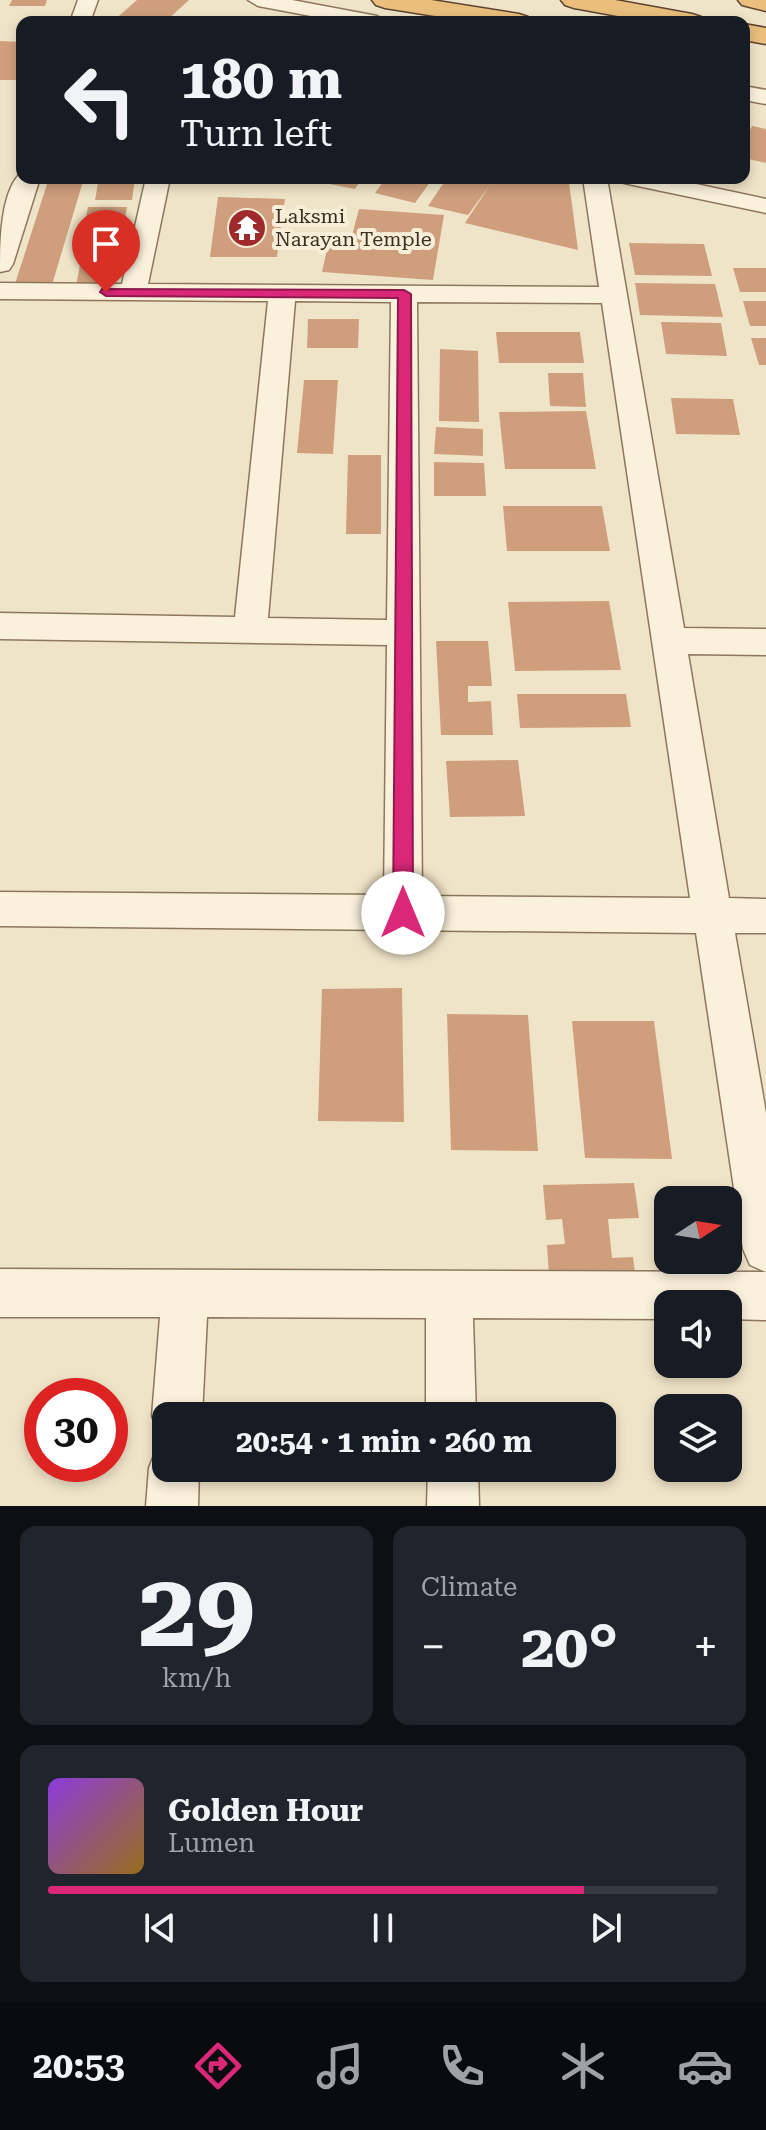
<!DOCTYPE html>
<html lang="en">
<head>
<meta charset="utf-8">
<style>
	:root { --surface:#171b24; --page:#20242c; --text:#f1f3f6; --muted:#9ea1a6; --line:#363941; --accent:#db2777 }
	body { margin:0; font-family:"Roboto Serif",serif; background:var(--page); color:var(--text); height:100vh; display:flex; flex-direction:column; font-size:30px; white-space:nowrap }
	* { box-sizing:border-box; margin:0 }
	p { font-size:26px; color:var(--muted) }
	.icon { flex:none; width:44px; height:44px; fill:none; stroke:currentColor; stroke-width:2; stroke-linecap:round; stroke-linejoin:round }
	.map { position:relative; height:1506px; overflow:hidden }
	.drawer { display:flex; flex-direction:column; gap:20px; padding:20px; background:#0d0f14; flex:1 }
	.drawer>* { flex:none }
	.hud { position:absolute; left:16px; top:16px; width:734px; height:168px; border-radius:16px; box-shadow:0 4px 12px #0003; background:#171b24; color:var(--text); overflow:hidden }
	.needle { width:52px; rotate:78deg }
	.buttons { position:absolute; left:654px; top:1186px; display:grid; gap:16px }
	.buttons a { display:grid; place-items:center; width:88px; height:88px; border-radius:16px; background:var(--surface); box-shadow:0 4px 12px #0003; font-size:40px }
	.speed { position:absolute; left:24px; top:1378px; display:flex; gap:16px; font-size:40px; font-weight:700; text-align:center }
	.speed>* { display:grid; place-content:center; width:104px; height:104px; border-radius:50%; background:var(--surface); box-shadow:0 4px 12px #0003; line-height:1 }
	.speed .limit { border:12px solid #d22; background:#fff; color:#111 }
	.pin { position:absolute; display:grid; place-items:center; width:68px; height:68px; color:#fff; margin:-82px -34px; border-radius:50% 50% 50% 0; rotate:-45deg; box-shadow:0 0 8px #0007 }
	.pin .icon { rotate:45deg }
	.me { position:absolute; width:88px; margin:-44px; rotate:0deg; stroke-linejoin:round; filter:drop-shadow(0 0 6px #0008) }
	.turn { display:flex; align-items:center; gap:28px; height:168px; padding:0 32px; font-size:36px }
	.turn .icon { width:104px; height:104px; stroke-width:2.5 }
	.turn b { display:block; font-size:56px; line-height:68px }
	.big { font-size:60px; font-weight:700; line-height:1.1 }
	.drawer .widget { flex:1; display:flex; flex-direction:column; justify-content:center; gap:12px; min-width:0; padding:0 28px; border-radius:16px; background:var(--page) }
	.drawer .dial { align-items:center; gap:0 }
	.dial b { font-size:104px; line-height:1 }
	.song { display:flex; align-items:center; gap:24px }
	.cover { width:96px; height:96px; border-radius:12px; background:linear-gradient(135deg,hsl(270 70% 55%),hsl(40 70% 35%)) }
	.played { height:8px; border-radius:4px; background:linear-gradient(90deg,var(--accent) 80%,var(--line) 80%) }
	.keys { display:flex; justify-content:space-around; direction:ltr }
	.heat { display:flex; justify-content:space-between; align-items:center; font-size:44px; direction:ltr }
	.drawer .tiles { flex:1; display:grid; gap:20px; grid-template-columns:1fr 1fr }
	.widget:last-child { grid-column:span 2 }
	.trip { position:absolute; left:152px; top:1402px; width:464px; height:80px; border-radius:16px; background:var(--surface); box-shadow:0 4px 12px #0003; font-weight:700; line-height:80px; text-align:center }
	.dock { display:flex; height:128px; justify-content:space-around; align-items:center; background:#090b0e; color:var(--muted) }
	.dock .icon { width:56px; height:56px }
	.dock .on { color:var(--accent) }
	.dock b { font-size:36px; color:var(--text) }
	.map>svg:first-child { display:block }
	.building { fill:#cf9f7d }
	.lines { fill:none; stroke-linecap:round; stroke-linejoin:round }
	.minor-casing { stroke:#8d765c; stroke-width:3 }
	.trunk-casing { stroke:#5b4430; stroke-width:3 }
	.minor { fill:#faf1dc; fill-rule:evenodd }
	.trunk { fill:#eabe7c; fill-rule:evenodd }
	.route { fill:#db2777; stroke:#8e194d; stroke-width:2 }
	.labels { text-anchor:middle; stroke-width:8; stroke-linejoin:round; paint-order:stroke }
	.far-poi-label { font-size:20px; fill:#3d2e20; stroke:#f7eed8; text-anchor:start }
</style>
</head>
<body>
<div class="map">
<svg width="766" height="1506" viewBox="0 0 766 1506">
	<rect width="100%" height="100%" fill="#f0e4c8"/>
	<g class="building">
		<polygon points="12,0 47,0 45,6 9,6"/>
		<polygon points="137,0 189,0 165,22 112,22"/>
		<polygon points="0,41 22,42 22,65 16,80 0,80"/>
		<polygon points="752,126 766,129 766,163 744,158 744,142"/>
		<polygon points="49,178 84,178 51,288 14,287"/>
		<polygon points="99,178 135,178 132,200 95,200"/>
		<polygon points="317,178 362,178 355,189 315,181"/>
		<polygon points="386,178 433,178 415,203 375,193"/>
		<polygon points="447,178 468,178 492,183 496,178 554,178 569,182 578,250 465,223 490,185 468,215 428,206"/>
		<polygon points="218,197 285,199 277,257 210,257"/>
		<polygon points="88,207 127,207 120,247 80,247"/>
		<polygon points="359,209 444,215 433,280 322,272 328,245 349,247"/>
		<polygon points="629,243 704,244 712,276 635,275"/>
		<polygon points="82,254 118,254 113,285 76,286"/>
		<polygon points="733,268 766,268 766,292 740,292"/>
		<polygon points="635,283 715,284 723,317 640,315"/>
		<polygon points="743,301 766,301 766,326 750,326"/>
		<polygon points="308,319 359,319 358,348 307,348"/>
		<polygon points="661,322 721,323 727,356 666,354"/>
		<polygon points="496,332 580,332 584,363 499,363"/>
		<polygon points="751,338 766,338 766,365 759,365"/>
		<polygon points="440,349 478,351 479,422 439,421"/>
		<polygon points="548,373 583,373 586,407 550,406"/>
		<polygon points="304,380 338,380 333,454 297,453"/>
		<polygon points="671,398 733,399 740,435 676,434"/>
		<polygon points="586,411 596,469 505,469 499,412"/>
		<polygon points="436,427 483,429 483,456 434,454"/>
		<polygon points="348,455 381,455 381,534 346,534"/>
		<polygon points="434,462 484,463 486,496 434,496"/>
		<polygon points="503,506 602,506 610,551 507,551"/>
		<polygon points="609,601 621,670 515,671 508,602"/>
		<polygon points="436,641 488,641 492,686 468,686 468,702 491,701 493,735 441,735"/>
		<polygon points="517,694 626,694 631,727 520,728"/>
		<polygon points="518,760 525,816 450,817 446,761"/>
		<polygon points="402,988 404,1122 318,1121 322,989"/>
		<polygon points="447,1014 528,1015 538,1151 451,1150"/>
		<polygon points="572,1021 654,1021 672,1159 585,1158"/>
		<polygon points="634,1183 639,1218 608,1219 612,1258 633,1257 635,1273 549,1275 547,1245 565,1244 562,1219 546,1220 543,1185"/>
	</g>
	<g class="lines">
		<defs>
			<g id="minor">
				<polygon points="78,0 98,0 90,22 70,22"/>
				<polygon points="248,0 292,0 377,16 387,22 343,22 258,6"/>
				<polygon points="744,86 766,90 766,104 744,100"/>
				<path d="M22,172V178H40L13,264L9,270L0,272C0,245 0,190 22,172Z"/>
				<path d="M146,178H170L148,284L599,287L583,178H607L684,628L766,629V655L688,654L729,898L766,899V933H735L766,1113V1272L750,1265L743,1249L696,933L0,926V892L384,895L387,645L0,639V613L235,617L268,301L0,299V283L122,284ZM295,301L391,302L387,620L268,618ZM417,302L602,303L690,898L422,896Z"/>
				<polygon points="621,178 668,178 766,199 766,213 633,185 624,183"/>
				<polygon points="0,1269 766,1272 766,1320 728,1319 728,1304 668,1304 668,1319 473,1318 476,1416 426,1416 426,1318 207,1317 202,1416 166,1416 166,1436 159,1434 152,1416 160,1317 0,1317"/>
				<polygon points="166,1446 166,1468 199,1468 198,1506 146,1506 149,1468 156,1450"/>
				<polygon points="428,1468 478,1468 479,1506 427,1506"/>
			</g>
			<g id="trunk">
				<polygon points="372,0 431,0 519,14 528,17 532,22 473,22 385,8 376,5"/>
				<polygon points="561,0 615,0 692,14 701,17 705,22 651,22 574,8 565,5"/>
				<polygon points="738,0 766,0 766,11 742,5"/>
				<polygon points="744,24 766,28 766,44 744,40"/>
			</g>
		</defs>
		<use href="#minor" class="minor-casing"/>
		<use href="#trunk" class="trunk-casing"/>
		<use href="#minor" class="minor"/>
		<use href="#trunk" class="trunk"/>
	</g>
	<polygon class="route" points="102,289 404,290 411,294 413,913 410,919 403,922 396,919 393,913 398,298 106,296 100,292"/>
	<defs>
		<symbol id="temple-disc" viewBox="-11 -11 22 22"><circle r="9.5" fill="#9e2a2b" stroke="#f7eed8"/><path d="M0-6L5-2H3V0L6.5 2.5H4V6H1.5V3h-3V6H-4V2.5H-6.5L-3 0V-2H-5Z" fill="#fff"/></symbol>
	</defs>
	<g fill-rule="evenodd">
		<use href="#temple-disc" x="225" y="206" width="44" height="44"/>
	</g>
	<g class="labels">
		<g class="far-poi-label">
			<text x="275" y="223">Laksmi<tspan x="275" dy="23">Narayan Temple</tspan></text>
		</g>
	</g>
</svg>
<div class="buttons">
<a><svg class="needle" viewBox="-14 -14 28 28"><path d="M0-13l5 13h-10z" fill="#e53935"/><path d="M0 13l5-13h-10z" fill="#9ea1a6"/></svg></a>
<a><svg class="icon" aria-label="sound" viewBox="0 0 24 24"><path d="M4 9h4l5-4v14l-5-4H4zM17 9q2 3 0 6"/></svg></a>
<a><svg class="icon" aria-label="layers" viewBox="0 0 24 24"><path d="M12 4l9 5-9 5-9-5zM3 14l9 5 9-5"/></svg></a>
</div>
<div class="speed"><div class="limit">30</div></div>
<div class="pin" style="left:106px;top:292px;background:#d93025"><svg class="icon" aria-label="arrive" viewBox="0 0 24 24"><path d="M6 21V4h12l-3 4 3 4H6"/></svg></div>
<svg class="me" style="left:403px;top:913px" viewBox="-20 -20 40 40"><circle r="19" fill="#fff"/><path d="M0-13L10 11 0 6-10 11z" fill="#db2777"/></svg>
<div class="trip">20:54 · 1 min · 260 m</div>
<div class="hud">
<div class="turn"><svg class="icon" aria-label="left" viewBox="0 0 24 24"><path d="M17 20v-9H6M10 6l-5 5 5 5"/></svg><div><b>180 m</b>Turn left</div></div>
</div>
</div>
<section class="drawer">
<div class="tiles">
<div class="widget dial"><b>29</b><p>km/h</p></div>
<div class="widget"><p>Climate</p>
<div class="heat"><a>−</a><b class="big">20°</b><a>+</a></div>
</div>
<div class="widget">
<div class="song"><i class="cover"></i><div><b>Golden Hour</b><p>Lumen</p></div></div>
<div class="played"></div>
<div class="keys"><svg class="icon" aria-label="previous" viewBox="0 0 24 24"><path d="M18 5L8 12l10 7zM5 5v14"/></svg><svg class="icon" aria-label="pause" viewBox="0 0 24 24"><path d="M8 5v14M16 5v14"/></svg><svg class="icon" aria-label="next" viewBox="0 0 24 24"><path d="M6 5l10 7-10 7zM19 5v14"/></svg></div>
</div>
</div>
</section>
<nav class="dock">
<b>20:53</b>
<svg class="icon on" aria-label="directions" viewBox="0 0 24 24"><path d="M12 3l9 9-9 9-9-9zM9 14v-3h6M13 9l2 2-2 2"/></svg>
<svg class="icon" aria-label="music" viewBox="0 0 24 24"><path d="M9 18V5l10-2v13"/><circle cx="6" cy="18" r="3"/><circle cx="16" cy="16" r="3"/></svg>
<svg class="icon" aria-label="phone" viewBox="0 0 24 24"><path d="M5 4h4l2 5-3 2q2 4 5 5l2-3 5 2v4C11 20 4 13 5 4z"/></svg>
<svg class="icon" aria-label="climate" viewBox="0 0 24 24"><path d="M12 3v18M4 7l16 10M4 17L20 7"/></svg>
<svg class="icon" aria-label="car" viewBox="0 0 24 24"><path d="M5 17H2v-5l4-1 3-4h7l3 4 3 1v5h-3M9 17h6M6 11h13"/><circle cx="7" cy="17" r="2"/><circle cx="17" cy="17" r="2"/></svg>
</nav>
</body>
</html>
